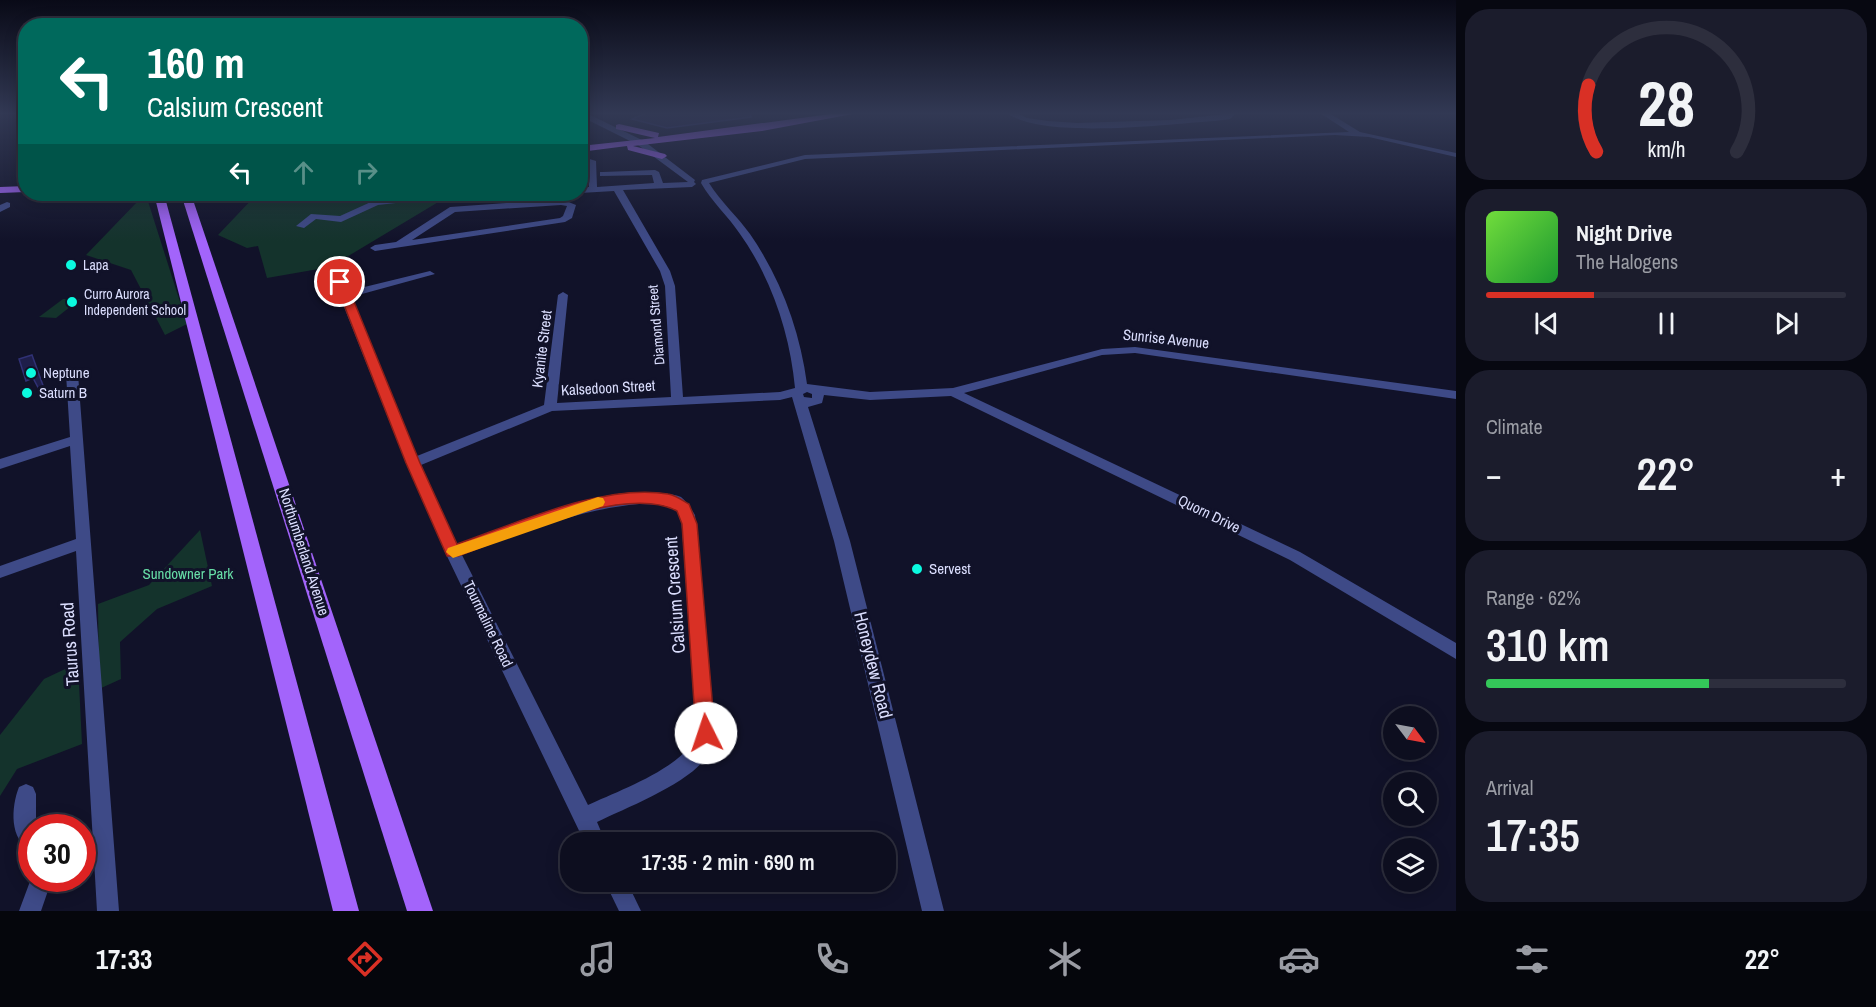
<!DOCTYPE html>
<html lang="en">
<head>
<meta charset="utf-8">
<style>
	:root { --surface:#0d0e1f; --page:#1b1c2c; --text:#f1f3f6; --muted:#9a9ca4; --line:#2d2e3d; --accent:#d93025 }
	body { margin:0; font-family:"Archivo Narrow",sans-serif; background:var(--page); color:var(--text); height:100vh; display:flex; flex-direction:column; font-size:22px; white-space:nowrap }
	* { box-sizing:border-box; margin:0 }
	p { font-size:20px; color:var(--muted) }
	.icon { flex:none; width:33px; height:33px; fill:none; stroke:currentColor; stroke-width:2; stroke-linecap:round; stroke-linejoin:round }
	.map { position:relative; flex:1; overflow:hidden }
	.details { display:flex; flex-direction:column; gap:9px; padding:9px; background:#070811; width:420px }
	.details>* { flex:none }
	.banner { position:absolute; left:18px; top:18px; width:570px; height:183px; border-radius:24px; box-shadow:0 3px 15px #0003,0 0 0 2px var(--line); background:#00695c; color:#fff; overflow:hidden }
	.needle { width:39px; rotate:122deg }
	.controls { position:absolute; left:1383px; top:706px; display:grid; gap:12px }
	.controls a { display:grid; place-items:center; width:54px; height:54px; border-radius:50%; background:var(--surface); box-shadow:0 3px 15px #0003,0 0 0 2px var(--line); font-size:30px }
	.speed { position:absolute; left:18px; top:814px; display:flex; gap:12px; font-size:30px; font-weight:700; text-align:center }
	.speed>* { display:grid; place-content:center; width:78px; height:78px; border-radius:50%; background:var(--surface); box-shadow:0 3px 15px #0003,0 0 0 2px var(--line); line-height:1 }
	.speed .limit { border:9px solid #d22; background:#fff; color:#111 }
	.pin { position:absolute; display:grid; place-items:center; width:51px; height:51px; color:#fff; margin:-26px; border:3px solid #fff; border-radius:50%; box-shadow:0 2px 6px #0007 }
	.me { position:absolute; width:66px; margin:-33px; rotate:356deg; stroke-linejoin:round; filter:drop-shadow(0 0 4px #0008) }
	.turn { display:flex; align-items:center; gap:21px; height:126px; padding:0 30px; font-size:27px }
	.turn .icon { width:78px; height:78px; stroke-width:2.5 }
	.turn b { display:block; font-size:42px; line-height:51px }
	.lanes { display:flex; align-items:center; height:57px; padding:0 30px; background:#0003; justify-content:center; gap:30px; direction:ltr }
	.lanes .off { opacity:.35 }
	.big { font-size:45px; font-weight:600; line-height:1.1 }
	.details .tile { flex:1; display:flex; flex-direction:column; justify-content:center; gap:9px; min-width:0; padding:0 21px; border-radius:24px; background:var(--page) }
	.details .dial { align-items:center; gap:0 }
	.dial svg { height:156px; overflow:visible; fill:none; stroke:var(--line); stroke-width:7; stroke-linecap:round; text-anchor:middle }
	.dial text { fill:var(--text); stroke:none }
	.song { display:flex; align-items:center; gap:18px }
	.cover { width:72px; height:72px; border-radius:9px; background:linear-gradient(135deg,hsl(100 70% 55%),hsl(130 70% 35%)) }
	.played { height:6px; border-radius:3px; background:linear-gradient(90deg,var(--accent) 30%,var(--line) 30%) }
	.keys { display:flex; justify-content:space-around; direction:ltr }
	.heat { display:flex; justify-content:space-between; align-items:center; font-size:33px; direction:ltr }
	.charge { height:9px; border-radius:4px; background:linear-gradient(90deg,#34c759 62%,var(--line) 0) }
	.trip { position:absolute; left:560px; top:832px; width:336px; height:60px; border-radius:24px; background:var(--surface); box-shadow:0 3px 15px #0003,0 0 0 2px var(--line); font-weight:600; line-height:60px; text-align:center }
	.dock { display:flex; height:96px; justify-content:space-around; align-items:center; background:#05060c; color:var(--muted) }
	.dock .icon { width:42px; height:42px }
	.dock .current { color:var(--accent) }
	.dock b { font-size:27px; color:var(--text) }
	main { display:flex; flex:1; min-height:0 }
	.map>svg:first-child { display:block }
	.green { fill:#14332c }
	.building { fill:#1e1e4a; stroke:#303175; stroke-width:1.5 }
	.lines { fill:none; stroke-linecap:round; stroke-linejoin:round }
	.minor { fill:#3e4a87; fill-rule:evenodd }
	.major { fill:#a364fb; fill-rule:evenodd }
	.route { fill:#d93025; stroke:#8d1f18; stroke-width:1.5 }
	.slow { fill:#f59e0b }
	.poi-dot { fill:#0bf9df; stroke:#111229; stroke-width:2 }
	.labels { text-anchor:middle; stroke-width:6; stroke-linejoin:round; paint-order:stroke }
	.far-poi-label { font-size:14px; fill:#dbdefe; stroke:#111229; text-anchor:start }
	.far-street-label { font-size:14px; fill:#dbdefe; stroke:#111229 }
	.street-label { font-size:15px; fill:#dbdefe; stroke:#111229 }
	.poi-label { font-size:15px; fill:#dbdefe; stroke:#111229; text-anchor:start }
	.park-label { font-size:15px; fill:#67dea7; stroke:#111229 }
	.near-street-label { font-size:18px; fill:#dbdefe; stroke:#111229 }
</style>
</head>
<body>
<main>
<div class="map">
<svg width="1456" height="911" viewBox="0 0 1456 911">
	<rect width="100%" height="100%" fill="#111229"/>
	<g class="green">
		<polygon points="35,194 146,195 187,324 165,335 131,270 86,255 139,200 32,199"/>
		<polygon points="257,194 420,194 413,202 440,201 330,267 267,278 258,246 247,248 218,235"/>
		<polygon points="63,299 80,299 56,318 39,317"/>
		<polygon points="200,530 212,586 157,609 120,642 121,679 99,689 98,604 149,585"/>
		<polygon points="78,663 82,744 17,769 0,796 0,735 44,679"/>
	</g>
	<g class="building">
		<polygon points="647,113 750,113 751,117 667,128 632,119"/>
		<polygon points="32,355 45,391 41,393 33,378 26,381 19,359"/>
	</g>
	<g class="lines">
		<g class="minor">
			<path d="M580,113H586L644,141L695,180L694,182L696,184L692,187L623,190L670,271L675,286L683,397L780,392L795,388C790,334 772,279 740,234C728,216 712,202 701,183L702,180L805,155L1349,132L1320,113H1329L1360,132L1456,153V157L1369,137L1335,135L805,159L709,183C721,202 737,216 750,234C781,279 800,331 807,384L870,392L953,388L1102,349L1135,347L1456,391V399L1135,353L1102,355L964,393L1300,552L1456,643V659L1290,560L951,396L870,400L824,395L822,403L808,407L850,541L944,911H922L834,541L792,397L780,400L552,411L421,465L457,544C520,521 585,493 653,494C662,494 673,493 681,497C686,501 692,510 695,515L715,733C713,742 710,752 705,759C685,785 626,808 597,822L606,843H585L445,552L406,463L329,269L334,266L338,267L348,291L430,271L435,274L351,297L417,456L544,405L558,295L563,292L568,295L557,403L671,397L665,286L660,271L614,191L580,193V187H589L588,162L580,161V156L596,161L597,187L654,183L652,175L600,176V172H603L655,170L659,172L663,183L688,182L638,145L580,116ZM807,392L812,394V398L804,397L803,394ZM639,504L671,505L681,516L697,733C688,766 618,791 588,805L462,555C520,533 576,510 639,504Z"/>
			<path d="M1007,113H1017L1027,118L1048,121L1077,123L1170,120L1236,113L1230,119L1215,121C1168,124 1044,140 1007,113Z"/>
			<polygon points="405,194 413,194 412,196 514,194 510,197 405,202 378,205 341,222 316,219 304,228 296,226 311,214 340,216 373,201 402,197"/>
			<path d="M561,199L576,205L572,218L565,222L375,251L370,248L375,245L396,242L450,207ZM561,205L567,206L563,216L560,218L412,240L455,212Z"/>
			<polygon points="7,202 10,203 10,207 0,212 0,205"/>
			<polygon points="72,370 78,374 119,911 97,911 76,551 0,578 0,566 76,539 70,446 0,469 0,459 70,437 66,374"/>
			<path d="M26,784L33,787L36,794V828H32V850C9,841 11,807 19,787Z"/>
			<polygon points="32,876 32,879 52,879 41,911 19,911"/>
			<polygon points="605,882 627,882 641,911 619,911"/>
		</g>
		<g class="major">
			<polygon points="838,113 858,113 762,131 633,146 665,154 667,156 662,159 628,150 627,146 580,152 580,146 655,138 616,129 616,125 619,124 659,133 658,137"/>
			<polygon points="26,186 26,192 0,193 0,187"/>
			<polygon points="154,194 164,194 359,911 333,911"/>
			<polygon points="181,194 191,194 433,911 407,911"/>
		</g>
	</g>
	<linearGradient id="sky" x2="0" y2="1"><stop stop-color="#090a17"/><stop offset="0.47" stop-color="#323954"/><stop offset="1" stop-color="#323954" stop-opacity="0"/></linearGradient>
	<rect width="1456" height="241" fill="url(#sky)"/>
	<path class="route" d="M340,278L346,282L420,463L457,544C517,523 604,483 668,494C675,495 682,500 689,504L697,524L715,733L712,740L706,742L699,740L696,733L682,524L677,511C626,483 511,537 458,556H447L406,463L335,282Z"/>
	<polygon class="slow" points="598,497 603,498 605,502 603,506 453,558 446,552 448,548"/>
	<g class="poi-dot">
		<circle cx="71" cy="265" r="6"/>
		<circle cx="72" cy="302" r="6"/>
		<circle cx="31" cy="373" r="6"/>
		<circle cx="27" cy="393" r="6"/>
		<circle cx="917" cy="569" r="6"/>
	</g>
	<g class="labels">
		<g class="far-poi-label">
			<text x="83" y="270">Lapa</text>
			<text x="84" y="299">Curro Aurora<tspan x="84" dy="16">Independent School</tspan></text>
		</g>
		<g class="far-street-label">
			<text transform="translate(656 325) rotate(-95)" y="5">Diamond Street</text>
		</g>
		<g class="street-label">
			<text transform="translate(1166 339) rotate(6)" y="5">Sunrise Avenue</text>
			<text transform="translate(542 349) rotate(-83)" y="5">Kyanite Street</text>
			<text transform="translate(608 388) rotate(-3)" y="5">Kalsedoon Street</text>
			<text transform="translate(1209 514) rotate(26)" y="5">Quorn Drive</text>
			<text transform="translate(304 552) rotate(72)" y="5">Northumberland Avenue</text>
			<text transform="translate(488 624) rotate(64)" y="5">Tourmaline Road</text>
		</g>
		<g class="poi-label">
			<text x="43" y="378">Neptune</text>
			<text x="39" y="398">Saturn B</text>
			<text x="929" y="574">Servest</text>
		</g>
		<g class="park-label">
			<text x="188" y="579">Sundowner Park</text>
		</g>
		<g class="near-street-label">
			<text transform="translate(675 595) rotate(-94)" y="6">Calsium Crescent</text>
			<text transform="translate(70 644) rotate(-94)" y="6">Taurus Road</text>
			<text transform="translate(873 665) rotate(76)" y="6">Honeydew Road</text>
		</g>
	</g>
</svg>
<div class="controls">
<a><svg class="needle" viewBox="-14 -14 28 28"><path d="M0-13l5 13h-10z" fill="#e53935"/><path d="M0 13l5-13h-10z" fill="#9a9ca4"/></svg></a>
<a><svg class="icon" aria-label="search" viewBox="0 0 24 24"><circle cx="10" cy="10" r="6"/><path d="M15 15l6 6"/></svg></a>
<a><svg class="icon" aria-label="layers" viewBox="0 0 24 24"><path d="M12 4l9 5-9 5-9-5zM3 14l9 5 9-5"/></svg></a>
</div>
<div class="speed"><div class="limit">30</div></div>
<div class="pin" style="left:340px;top:282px;background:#d93025"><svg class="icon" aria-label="arrive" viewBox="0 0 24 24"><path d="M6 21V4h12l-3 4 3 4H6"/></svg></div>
<svg class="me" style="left:706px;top:733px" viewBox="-20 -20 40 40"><circle r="19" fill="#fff"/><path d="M0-13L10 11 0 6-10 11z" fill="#d93025"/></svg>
<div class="trip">17:35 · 2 min · 690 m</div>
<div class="banner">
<div class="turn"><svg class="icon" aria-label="left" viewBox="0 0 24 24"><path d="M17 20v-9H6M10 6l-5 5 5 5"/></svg><div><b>160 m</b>Calsium Crescent</div></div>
<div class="lanes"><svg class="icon" aria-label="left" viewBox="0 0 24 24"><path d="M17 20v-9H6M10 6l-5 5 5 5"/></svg><svg class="icon off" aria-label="ahead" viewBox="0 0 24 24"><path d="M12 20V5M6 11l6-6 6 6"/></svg><svg class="icon off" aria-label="right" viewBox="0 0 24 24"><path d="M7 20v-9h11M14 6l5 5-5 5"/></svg></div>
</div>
</div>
<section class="details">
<div class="tile dial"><svg viewBox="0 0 100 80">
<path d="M14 69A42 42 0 1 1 86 69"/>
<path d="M14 69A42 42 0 0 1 10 35" stroke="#d93025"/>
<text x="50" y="56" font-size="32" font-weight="700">28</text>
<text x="50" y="72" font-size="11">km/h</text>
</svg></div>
<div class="tile">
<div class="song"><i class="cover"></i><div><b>Night Drive</b><p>The Halogens</p></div></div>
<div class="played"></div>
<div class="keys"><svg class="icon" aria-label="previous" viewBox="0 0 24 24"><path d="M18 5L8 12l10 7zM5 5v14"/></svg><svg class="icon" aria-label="pause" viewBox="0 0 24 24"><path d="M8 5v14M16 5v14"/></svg><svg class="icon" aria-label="next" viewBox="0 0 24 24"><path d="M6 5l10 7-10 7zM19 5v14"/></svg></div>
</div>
<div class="tile"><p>Climate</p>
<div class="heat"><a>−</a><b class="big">22°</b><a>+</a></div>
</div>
<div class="tile"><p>Range · 62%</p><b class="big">310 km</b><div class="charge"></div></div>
<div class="tile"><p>Arrival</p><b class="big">17:35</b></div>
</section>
</main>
<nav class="dock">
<b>17:33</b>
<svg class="icon current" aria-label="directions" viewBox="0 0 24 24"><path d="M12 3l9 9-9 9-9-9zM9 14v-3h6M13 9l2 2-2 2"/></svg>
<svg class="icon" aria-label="music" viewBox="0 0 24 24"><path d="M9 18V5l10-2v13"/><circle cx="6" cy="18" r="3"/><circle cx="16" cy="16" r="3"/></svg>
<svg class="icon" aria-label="phone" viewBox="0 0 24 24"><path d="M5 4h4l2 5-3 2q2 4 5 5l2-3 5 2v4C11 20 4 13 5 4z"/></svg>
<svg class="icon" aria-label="climate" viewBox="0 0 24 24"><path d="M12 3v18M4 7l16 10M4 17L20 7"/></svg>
<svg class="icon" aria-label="car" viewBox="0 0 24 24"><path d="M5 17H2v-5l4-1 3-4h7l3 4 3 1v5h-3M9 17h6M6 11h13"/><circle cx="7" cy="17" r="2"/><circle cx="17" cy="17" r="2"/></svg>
<svg class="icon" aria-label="filters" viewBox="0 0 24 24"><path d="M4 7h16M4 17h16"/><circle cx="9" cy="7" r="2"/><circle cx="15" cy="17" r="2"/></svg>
<b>22°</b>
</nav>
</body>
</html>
